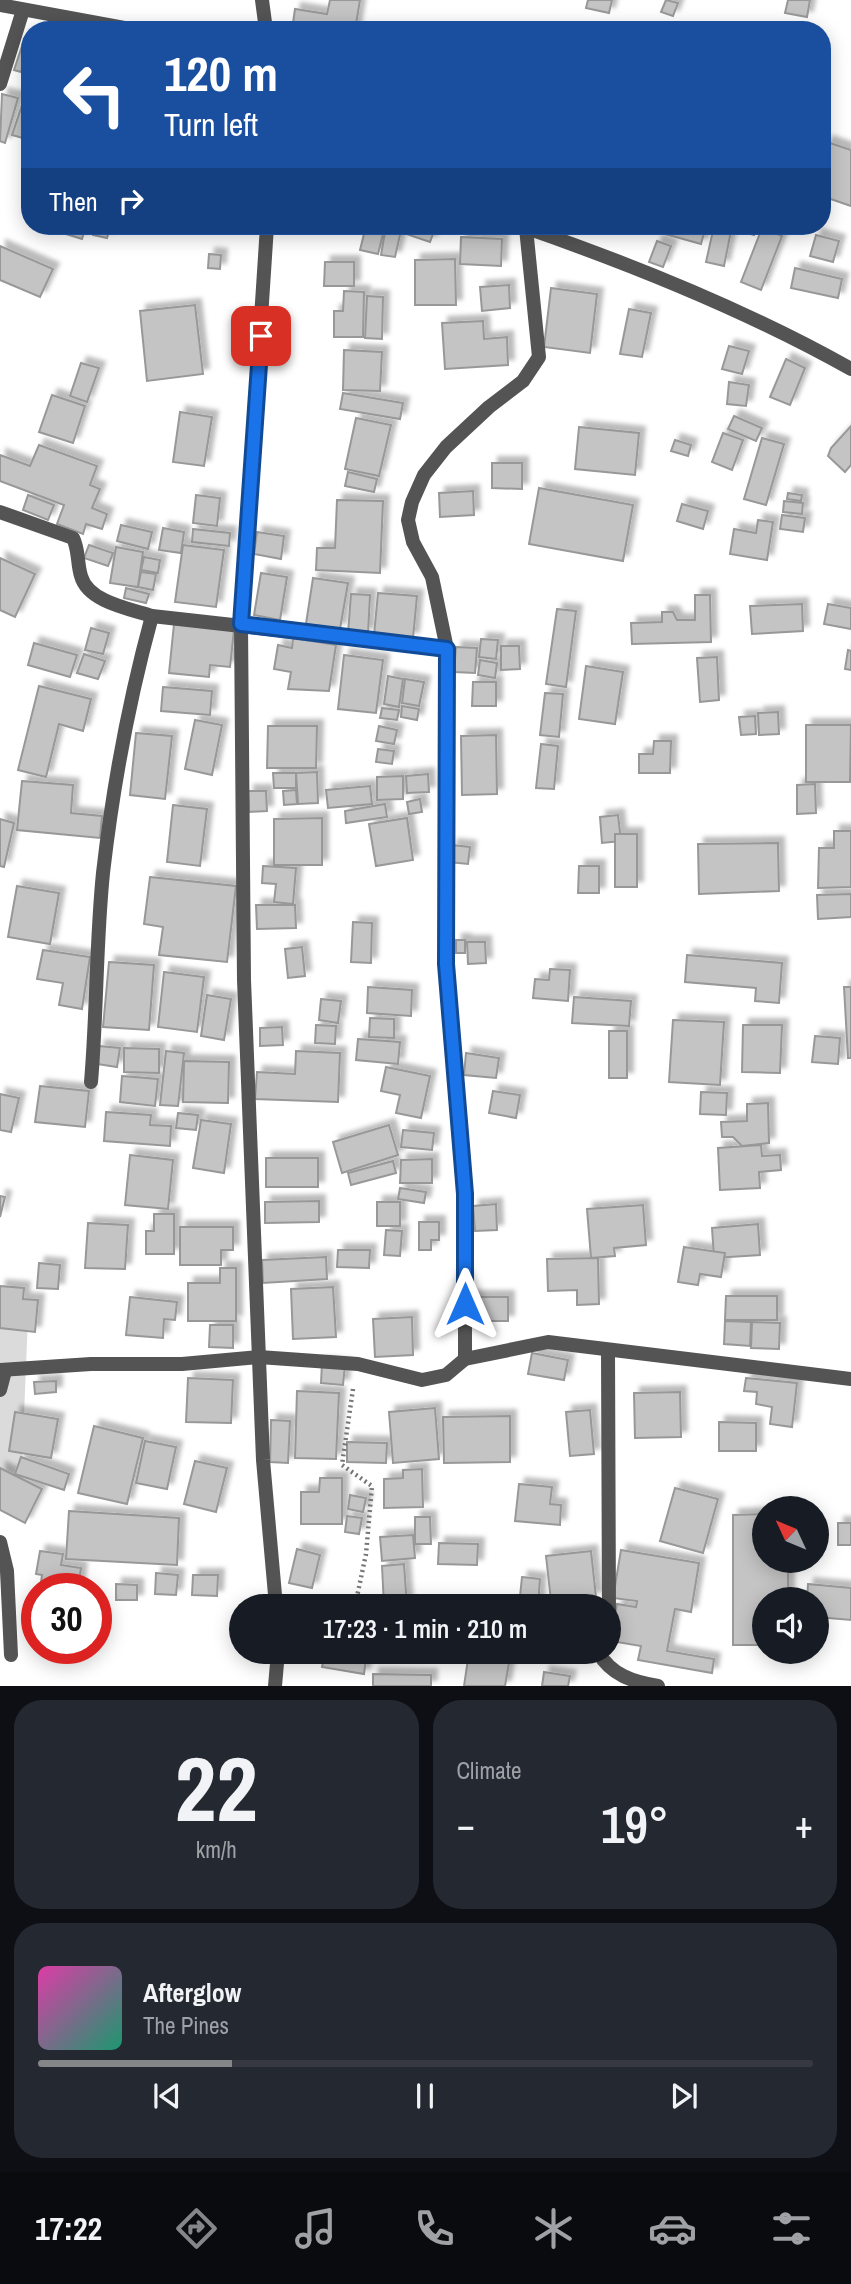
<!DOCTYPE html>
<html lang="en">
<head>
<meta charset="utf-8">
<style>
	:root { --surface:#171b24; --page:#242831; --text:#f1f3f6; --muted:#9ea1a6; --line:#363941; --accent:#858687 }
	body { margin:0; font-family:"Archivo Narrow",sans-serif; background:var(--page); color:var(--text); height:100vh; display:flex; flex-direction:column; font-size:26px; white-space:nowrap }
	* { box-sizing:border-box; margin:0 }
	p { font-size:23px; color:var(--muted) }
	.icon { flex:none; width:38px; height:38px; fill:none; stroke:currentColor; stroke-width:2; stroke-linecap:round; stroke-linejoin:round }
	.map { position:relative; height:1686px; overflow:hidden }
	.side { display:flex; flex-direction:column; gap:14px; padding:14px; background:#0d0f14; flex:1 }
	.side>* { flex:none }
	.banner { position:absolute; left:21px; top:21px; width:810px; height:214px; border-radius:28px; box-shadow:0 4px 18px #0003; background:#1a4fa0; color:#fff; overflow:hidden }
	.needle { width:46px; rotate:314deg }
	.controls { position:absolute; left:752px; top:1496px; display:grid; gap:14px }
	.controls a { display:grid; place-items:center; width:77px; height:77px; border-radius:50%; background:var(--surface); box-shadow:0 4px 18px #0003; font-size:35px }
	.speed { position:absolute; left:21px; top:1573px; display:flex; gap:14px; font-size:35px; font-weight:700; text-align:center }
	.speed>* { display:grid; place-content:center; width:91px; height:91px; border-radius:50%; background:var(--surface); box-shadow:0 4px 18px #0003; line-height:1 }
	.speed .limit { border:10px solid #d22; background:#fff; color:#111 }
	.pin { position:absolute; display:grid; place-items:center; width:60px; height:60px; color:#fff; margin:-30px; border-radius:14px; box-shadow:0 4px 10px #0006 }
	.me { position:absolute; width:77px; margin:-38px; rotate:0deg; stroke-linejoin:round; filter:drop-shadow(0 0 5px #0008) }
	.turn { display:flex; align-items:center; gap:24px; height:147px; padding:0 28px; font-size:32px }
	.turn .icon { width:91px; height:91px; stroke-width:2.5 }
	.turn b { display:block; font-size:49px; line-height:60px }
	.then { display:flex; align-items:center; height:66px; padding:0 28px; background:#0003; gap:14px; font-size:26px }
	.big { font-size:52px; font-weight:600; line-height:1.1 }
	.side .widget { flex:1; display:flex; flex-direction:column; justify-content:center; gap:10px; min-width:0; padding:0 24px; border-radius:28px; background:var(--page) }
	.side .dial { align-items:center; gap:0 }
	.dial b { font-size:91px; line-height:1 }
	.song { display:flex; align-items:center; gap:21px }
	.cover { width:84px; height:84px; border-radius:10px; background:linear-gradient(135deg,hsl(320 70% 55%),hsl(160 70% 35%)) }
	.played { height:7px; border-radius:4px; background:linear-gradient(90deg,var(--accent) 25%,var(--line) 25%) }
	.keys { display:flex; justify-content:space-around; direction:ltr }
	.heat { display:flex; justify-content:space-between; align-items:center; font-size:38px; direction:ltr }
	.side .tiles { flex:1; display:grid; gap:14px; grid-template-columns:1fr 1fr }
	.widget:last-child { grid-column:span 2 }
	.trip { position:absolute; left:229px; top:1594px; width:392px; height:70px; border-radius:35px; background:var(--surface); box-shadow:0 4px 18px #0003; font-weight:600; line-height:70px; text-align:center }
	.menu { display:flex; height:112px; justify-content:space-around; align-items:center; background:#090b0e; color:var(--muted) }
	.menu .icon { width:49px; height:49px }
	.menu .on { color:var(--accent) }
	.menu b { font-size:32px; color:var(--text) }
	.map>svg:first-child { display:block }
	.green { fill:#dbdbdb }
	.building { fill:#c4c4c4; stroke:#989898; stroke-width:2; filter:url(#shadow) }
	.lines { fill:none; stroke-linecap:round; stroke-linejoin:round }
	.path { stroke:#767676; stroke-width:4.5; stroke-dasharray:2 3.5; stroke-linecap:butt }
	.street { stroke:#545454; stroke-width:14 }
	.route-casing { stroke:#114b97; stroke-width:18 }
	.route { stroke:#1a73e8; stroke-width:12 }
</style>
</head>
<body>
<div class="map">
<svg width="851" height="1686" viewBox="0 0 851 1686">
	<defs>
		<filter id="shadow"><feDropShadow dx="6" dy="-6" stdDeviation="2" flood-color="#0004"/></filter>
	</defs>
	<rect width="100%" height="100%" fill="#fff"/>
	<polygon class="green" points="0,1316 28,1318 21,1487 0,1507"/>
	<g class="building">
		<polygon points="330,0 360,0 355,30 292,30 295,9 327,14"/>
		<polygon points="588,0 612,0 609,13 586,8"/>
		<polygon points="666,0 678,3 673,16 661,12"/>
		<polygon points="788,0 810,0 807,17 785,13"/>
		<polygon points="25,37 30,39 30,64 24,62 21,72 14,70"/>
		<polygon points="26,93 30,94 30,140 12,135"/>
		<polygon points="2,94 18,98 5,143 0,141"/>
		<polygon points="827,142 851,150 851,206 822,196 822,155"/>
		<polygon points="40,226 86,226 82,239"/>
		<polygon points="95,226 110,228 107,238 93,235"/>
		<polygon points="366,226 385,226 378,254 360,250"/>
		<polygon points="386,226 402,226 395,257 381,255"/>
		<polygon points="409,226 436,226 430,242 406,234"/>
		<polygon points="667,226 706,226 701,244 665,234"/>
		<polygon points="714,226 732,226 724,266 706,262"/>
		<polygon points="738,226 757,226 754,235 737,230"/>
		<polygon points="762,228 782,236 761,290 741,282"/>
		<polygon points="816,235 839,241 833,262 810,256"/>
		<polygon points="461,237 502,239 501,266 460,264"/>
		<polygon points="657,241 671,246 663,267 649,262"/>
		<polygon points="0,246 53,269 40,297 0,280"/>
		<polygon points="209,254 221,255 220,269 208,268"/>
		<polygon points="455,259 456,305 415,305 415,260"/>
		<polygon points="325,262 354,262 354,286 324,286"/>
		<polygon points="795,268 842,279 838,298 791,288"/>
		<polygon points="509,285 510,308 482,311 480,287"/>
		<polygon points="551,288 597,294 590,353 544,347"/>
		<polygon points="344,291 364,292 363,337 334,337 334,311 343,311"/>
		<polygon points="367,296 383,297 382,339 365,338"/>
		<polygon points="195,305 203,374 147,381 140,311"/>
		<polygon points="629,309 651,313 642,357 620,354"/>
		<polygon points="483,321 484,339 507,337 508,365 445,369 442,323"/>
		<polygon points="729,346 749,351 742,374 722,369"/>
		<polygon points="344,350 382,352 380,391 343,390"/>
		<polygon points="786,359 805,368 790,405 770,397"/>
		<polygon points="81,363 99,368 87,402 70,396"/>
		<polygon points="729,382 749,385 746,406 727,404"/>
		<polygon points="343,393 403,403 400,419 340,409"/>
		<polygon points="52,395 85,406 73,443 39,432"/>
		<polygon points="180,412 212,417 204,466 173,462"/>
		<polygon points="734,416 762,428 756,441 728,429"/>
		<polygon points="356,418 391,425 379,476 345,469"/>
		<polygon points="851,426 851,465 845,472 828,456 831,448"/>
		<polygon points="579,427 639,433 635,475 575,469"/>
		<polygon points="723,433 743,440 732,470 712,462"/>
		<polygon points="762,438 784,444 766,505 744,499"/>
		<polygon points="675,440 691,445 688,456 671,451"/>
		<polygon points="39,445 97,466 90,485 100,489 92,508 107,514 102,529 86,524 83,534 57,524 64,505 0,481 0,455 30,466"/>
		<polygon points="492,463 522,463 522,489 492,488"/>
		<polygon points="348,472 377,479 374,492 345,486"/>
		<polygon points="539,488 633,505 623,561 529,544"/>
		<polygon points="473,491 474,515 440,517 439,493"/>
		<polygon points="788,493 802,495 801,501 787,499"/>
		<polygon points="28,495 54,505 48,520 23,510"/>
		<polygon points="196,495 220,498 217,526 193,523"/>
		<polygon points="337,500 383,501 380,573 316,570 317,548 335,548"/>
		<polygon points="784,501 803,503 802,514 783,512"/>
		<polygon points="682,504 708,511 703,529 677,521"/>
		<polygon points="782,515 805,518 803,532 780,529"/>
		<polygon points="758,520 773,522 767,560 730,554 734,529 756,533"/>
		<polygon points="121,525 152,532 148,549 117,541"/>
		<polygon points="163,528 184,532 181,553 159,550"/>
		<polygon points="193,529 230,533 229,546 192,542"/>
		<polygon points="257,532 284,536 281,559 254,554"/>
		<polygon points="89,545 113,553 108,566 84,558"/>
		<polygon points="183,545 224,550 216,607 175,602"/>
		<polygon points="116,547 143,552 138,587 110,583"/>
		<polygon points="144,557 160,560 158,573 141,570"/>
		<polygon points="0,558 35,574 15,617 0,610"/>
		<polygon points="141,572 156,574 153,590 138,587"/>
		<polygon points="261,573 287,577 280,620 254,615"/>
		<polygon points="313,578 348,583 340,629 306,624"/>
		<polygon points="126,588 149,594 146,603 124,598"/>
		<polygon points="378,593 417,596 413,638 374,635"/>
		<polygon points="351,594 370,595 368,634 348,633"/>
		<polygon points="695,595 710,595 711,642 632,644 631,623 662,622 662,612 673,612 677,620 695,620"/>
		<polygon points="802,604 803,631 752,634 750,606"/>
		<polygon points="828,604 851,608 851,629 824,624"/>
		<polygon points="557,609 576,611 566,687 546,684"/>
		<polygon points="174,624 234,630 230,667 210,665 209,677 169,673"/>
		<polygon points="91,628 109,633 103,654 85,650"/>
		<polygon points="293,638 336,645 329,691 288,689 291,672 274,669 278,645 292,648"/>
		<polygon points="481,639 498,640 496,659 479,657"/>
		<polygon points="34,643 77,655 70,677 28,665"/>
		<polygon points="501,646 519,646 520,669 501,670"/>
		<polygon points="456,647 477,648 475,673 454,672"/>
		<polygon points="848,650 851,651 851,670 845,669"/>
		<polygon points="84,654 105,661 98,679 77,673"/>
		<polygon points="344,655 383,660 376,713 338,709"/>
		<polygon points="717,657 719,700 700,702 697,658"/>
		<polygon points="480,660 497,663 495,678 478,675"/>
		<polygon points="586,666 623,672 615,724 579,719"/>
		<polygon points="388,676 403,679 399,707 384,704"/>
		<polygon points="405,679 424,682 419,706 402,703"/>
		<polygon points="473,682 496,682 496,706 472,706"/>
		<polygon points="39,686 91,699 83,731 59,724 46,777 18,770"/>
		<polygon points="163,687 212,691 210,715 161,711"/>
		<polygon points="545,693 563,694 559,737 540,735"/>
		<polygon points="402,706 419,709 417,720 401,717"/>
		<polygon points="382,708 399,710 397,720 380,718"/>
		<polygon points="778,712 779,734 759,735 758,713"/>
		<polygon points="755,716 756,734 741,735 739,717"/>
		<polygon points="195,720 222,725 212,775 185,769"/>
		<polygon points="806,725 851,725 850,782 806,782"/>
		<polygon points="268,726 317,726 316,768 267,768"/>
		<polygon points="379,726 397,730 394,744 376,741"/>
		<polygon points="136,733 172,736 165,799 130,795"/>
		<polygon points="496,735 497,794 462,795 461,736"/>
		<polygon points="654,741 671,741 670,773 639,773 639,754 653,754"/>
		<polygon points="541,744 558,746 554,789 536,788"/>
		<polygon points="378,749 394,751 392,764 376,762"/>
		<polygon points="317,772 318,803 298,804 296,773"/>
		<polygon points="273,773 296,773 296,788 274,788"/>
		<polygon points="428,774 429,792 407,793 406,776"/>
		<polygon points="403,776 403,799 377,800 377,777"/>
		<polygon points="22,781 73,785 71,813 102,816 100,838 17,830"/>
		<polygon points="815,784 816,813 797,814 797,785"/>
		<polygon points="370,786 372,804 328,808 326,790"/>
		<polygon points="296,790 297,804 284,805 283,791"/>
		<polygon points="248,791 266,791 267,811 249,812"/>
		<polygon points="420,799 422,812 409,814 407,802"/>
		<polygon points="385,804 387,817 346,823 345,811"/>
		<polygon points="173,805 207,809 200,866 167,862"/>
		<polygon points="618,815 621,841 602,843 600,817"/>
		<polygon points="322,818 322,865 274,865 274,819"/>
		<polygon points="407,818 413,860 376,866 369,824"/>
		<polygon points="0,819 14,823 4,867 0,866"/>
		<polygon points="834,831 851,831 851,887 818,888 819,848 834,848"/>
		<rect x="615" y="834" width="22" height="53"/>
		<polygon points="778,843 779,891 699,894 698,844"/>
		<polygon points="452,845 470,847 468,864 449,862"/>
		<polygon points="263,866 296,868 293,904 274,902 276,884 262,883"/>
		<polygon points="579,866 599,866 599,893 578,893"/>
		<polygon points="150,877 236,886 227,962 159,955 163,927 144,924"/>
		<polygon points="17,886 59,893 50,944 8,937"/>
		<polygon points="851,894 851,917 818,919 817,895"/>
		<polygon points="256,905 295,905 296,928 257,929"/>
		<polygon points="353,922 372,923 371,963 351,962"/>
		<rect x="456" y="940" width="9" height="13"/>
		<polygon points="467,942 485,942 486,963 468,964"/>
		<polygon points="302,947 305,976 288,978 285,949"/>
		<polygon points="43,950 90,957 82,1009 59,1005 63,983 37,979"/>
		<polygon points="687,955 782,963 779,1003 755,1001 756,988 685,982"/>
		<polygon points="109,962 154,965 149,1030 103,1027"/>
		<polygon points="550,969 570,970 568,1001 533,998 535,979 549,980"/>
		<polygon points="164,972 204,977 197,1032 158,1027"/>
		<polygon points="368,987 412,990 411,1016 367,1013"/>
		<polygon points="844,987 851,987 851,1058 848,1058"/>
		<polygon points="207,995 231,999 224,1040 201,1036"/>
		<polygon points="574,997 631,1001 629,1026 572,1023"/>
		<polygon points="321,999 341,1001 338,1023 319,1020"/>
		<polygon points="370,1018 394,1019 394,1038 369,1037"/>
		<polygon points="673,1020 724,1022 720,1085 669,1082"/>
		<polygon points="316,1025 336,1026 335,1044 315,1043"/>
		<polygon points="743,1025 782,1025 780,1073 742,1072"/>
		<polygon points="282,1027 283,1045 260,1046 260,1028"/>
		<rect x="609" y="1031" width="18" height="47"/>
		<polygon points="815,1036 840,1038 838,1064 812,1062"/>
		<polygon points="358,1039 400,1042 398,1064 356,1060"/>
		<polygon points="99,1046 120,1048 117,1067 97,1064"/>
		<polygon points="124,1048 159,1049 159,1073 124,1072"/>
		<polygon points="166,1051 184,1053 178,1106 160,1105"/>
		<polygon points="296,1051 340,1053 338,1102 255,1099 257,1072 295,1074"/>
		<polygon points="466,1053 499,1058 496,1078 464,1075"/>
		<polygon points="184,1061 229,1062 228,1103 183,1102"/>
		<polygon points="386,1067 430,1076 421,1118 396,1113 400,1095 381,1091"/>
		<polygon points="122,1076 158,1079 155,1106 120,1102"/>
		<polygon points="40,1086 89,1091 85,1127 35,1122"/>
		<polygon points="493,1091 520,1095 516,1118 489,1113"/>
		<polygon points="701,1092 727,1093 726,1115 700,1114"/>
		<polygon points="0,1094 19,1098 11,1132 0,1130"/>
		<polygon points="768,1103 769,1143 742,1146 733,1137 722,1137 721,1122 747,1121 747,1104"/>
		<polygon points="106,1112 151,1115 150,1125 171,1126 170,1146 104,1141"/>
		<polygon points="178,1113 198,1115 196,1130 176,1128"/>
		<polygon points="201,1120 231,1124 224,1173 193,1168"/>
		<polygon points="389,1125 398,1155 342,1173 333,1142"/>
		<polygon points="403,1130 434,1133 432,1150 401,1147"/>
		<polygon points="761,1145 762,1156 780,1155 781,1170 759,1172 760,1188 720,1190 718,1148"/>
		<polygon points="130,1155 173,1160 168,1209 125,1205"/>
		<rect x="266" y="1158" width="52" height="29"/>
		<polygon points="432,1159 432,1183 400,1183 401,1160"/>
		<polygon points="393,1161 396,1173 351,1185 348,1173"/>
		<polygon points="400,1188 426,1192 424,1203 398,1199"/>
		<polygon points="0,1196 5,1197 0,1217"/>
		<polygon points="319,1201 319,1222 265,1223 265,1202"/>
		<rect x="377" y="1202" width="23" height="24"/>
		<polygon points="496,1204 497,1230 475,1231 473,1206"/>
		<polygon points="643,1205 646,1245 614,1248 615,1256 591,1258 587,1209"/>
		<polygon points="154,1214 174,1214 174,1254 146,1254 146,1231 154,1231"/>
		<polygon points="419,1222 439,1222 439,1240 431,1240 431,1250 419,1250"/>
		<polygon points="88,1223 128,1225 125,1269 85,1268"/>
		<polygon points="758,1224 760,1255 714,1258 712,1228"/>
		<polygon points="180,1227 233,1227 233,1250 221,1250 221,1265 180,1265"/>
		<polygon points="386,1230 402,1231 400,1256 384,1255"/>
		<polygon points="684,1247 725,1253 721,1277 700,1274 698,1285 678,1282"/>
		<polygon points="338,1250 370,1250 369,1268 337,1267"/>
		<polygon points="326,1257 327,1279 263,1283 262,1260"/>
		<polygon points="598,1258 599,1304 577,1305 577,1290 548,1291 547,1259"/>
		<polygon points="39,1263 60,1265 58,1289 37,1288"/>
		<polygon points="220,1268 236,1268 236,1321 188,1321 188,1283 220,1283"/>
		<polygon points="0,1286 24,1288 23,1299 38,1300 35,1332 0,1328"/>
		<polygon points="333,1287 336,1337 293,1339 291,1289"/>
		<polygon points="726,1296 777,1296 777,1320 725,1320"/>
		<polygon points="130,1297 177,1302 175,1320 164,1319 163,1338 126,1335"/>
		<rect x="470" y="1297" width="38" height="24"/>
		<polygon points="412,1317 413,1355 375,1357 373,1319"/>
		<polygon points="725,1321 751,1322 750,1346 724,1344"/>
		<polygon points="752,1322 780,1323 779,1349 751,1348"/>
		<polygon points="210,1325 233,1325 233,1348 209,1347"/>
		<polygon points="532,1353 568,1360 564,1380 528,1374"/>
		<polygon points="322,1363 345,1365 343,1385 321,1383"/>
		<polygon points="188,1378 233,1380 231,1423 186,1422"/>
		<polygon points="746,1378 797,1383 792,1427 770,1424 772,1407 756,1404 757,1392 744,1391"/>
		<polygon points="56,1381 56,1392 35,1394 34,1382"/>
		<polygon points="297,1391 339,1393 336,1459 295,1458"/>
		<polygon points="680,1392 681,1437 635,1438 634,1393"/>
		<polygon points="435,1408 439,1459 393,1463 389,1412"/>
		<polygon points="590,1410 594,1454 570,1456 566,1412"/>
		<polygon points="15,1412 58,1419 51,1458 9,1451"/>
		<polygon points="510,1416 510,1462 444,1463 443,1417"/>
		<polygon points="271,1420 290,1421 288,1463 270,1462"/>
		<polygon points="719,1422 756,1423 756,1451 719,1451"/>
		<polygon points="94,1426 143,1438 127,1504 78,1493"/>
		<polygon points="145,1441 176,1447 167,1489 136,1483"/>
		<polygon points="347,1442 387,1443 386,1463 347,1462"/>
		<polygon points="21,1457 69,1474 64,1490 15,1474"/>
		<polygon points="195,1461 227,1468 216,1512 184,1504"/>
		<polygon points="0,1468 42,1489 25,1523 0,1510"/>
		<polygon points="422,1469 423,1507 384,1508 384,1479 403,1478 403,1470"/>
		<polygon points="320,1478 342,1478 342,1524 301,1524 301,1492 319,1492"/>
		<polygon points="519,1484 552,1487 550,1504 561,1505 560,1525 515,1521"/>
		<polygon points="675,1488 718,1499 703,1553 660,1541"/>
		<polygon points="350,1495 366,1498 363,1512 348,1509"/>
		<polygon points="69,1511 179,1518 177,1565 66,1559"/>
		<polygon points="765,1514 765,1561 803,1563 788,1564 788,1600 765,1600 765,1645 733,1645 733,1515"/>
		<polygon points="347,1516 362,1518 359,1534 345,1532"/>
		<polygon points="415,1517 430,1517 431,1544 415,1544"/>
		<rect x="838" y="1523" width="13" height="22"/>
		<polygon points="413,1535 415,1558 382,1561 380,1537"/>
		<polygon points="439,1543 478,1544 477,1565 438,1564"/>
		<polygon points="297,1549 320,1555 312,1588 289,1583"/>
		<polygon points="621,1550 699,1563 691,1612 675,1609 667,1651 714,1659 712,1673 638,1660 641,1646 611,1641 617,1604 636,1607 637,1601 613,1598"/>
		<polygon points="40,1551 63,1554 61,1565 81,1568 78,1589 40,1589 42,1575 36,1574"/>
		<polygon points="591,1551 596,1597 551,1601 546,1556"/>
		<polygon points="404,1564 407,1606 384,1606 382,1566"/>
		<polygon points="156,1573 178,1575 176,1595 155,1594"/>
		<polygon points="193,1575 218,1575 217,1596 192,1595"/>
		<polygon points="522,1577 540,1579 538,1606 519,1606"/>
		<polygon points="116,1584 137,1585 137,1600 116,1600"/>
		<polygon points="808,1584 851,1588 851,1620 817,1617 817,1600 807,1600"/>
		<polygon points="325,1652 367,1652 364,1674 322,1667"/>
		<polygon points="469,1652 510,1657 505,1686 464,1686"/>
		<polygon points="544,1672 570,1676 568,1686 542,1686"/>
		<polygon points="373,1674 431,1675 431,1686 373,1686"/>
	</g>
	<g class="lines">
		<polyline class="path" points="353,1389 342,1465 372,1486 366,1554 355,1606"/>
		<g class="street">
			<polyline points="262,0 266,30"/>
			<polyline points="0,5 135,30"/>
			<polyline points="0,84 23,10"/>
			<polyline points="267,226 241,624 244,980 263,1460 276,1606"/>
			<path d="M521,226C634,265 746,310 851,369"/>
			<path d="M0,512L73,538C79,550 77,563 81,576C88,602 130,609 152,616L447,649"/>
			<path d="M91,1082C97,1012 96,942 103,873C113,786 129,700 152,616"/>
			<polyline points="608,1350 609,1617"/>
			<polyline points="465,1359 465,1194 446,964 447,649 432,577 413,542 408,520 412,502 424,475 446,447 489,407 523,381 539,357 526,228"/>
			<polyline points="0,1370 91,1364 182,1364 259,1357 358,1364 422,1380 446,1375 465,1359 548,1342 851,1379"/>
			<polyline points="0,1390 5,1371"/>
			<polyline points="0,1542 7,1571 11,1655"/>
			<path d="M598,1652C611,1675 633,1682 658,1686"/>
			<polyline points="275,1686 278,1652"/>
		</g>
	</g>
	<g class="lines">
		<defs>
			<polyline id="route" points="261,336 241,624 447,649 446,964 465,1194 465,1304"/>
		</defs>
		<use href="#route" class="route-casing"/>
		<use href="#route" class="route"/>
	</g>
</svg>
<div class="controls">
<a><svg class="needle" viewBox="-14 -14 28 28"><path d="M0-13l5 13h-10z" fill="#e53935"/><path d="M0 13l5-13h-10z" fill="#9ea1a6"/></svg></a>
<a><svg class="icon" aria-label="sound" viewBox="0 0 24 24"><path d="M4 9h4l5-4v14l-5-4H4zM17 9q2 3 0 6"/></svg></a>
</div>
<div class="speed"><div class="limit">30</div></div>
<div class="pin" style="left:261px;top:336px;background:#d93025"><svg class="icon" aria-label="arrive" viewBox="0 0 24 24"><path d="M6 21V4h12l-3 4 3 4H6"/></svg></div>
<svg class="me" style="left:465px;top:1304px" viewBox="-20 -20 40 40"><path d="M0-17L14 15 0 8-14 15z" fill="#1a73e8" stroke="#fff" stroke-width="4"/></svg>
<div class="trip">17:23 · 1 min · 210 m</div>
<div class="banner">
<div class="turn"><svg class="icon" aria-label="left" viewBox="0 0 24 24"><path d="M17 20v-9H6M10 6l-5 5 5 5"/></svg><div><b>120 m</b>Turn left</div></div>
<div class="then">Then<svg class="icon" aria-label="right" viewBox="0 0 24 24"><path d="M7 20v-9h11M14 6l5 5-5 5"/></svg></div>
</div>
</div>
<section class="side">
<div class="tiles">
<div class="widget dial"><b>22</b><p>km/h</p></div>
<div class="widget"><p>Climate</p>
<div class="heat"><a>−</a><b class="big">19°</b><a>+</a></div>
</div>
<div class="widget">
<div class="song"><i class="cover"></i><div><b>Afterglow</b><p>The Pines</p></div></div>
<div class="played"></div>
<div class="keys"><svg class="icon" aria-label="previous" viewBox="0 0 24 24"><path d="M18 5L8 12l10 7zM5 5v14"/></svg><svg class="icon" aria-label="pause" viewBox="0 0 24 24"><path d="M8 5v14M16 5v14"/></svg><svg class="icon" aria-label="next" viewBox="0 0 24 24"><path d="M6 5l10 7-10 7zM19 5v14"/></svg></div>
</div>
</div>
</section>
<nav class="menu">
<b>17:22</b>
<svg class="icon on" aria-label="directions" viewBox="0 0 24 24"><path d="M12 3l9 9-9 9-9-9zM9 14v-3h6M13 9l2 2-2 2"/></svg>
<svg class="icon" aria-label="music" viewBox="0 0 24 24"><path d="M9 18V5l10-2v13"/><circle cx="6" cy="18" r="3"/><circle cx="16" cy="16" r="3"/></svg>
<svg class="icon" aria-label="phone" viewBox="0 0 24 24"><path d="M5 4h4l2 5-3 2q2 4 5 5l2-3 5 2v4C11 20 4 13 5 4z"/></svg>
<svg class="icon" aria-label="climate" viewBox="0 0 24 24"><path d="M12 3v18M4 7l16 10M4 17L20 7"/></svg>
<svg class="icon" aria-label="car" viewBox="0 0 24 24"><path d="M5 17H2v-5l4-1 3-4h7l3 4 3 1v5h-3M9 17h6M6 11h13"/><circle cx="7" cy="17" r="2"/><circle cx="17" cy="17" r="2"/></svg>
<svg class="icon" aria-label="filters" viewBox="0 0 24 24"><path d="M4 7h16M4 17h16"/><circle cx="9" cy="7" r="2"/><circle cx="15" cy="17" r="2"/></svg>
</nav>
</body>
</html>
